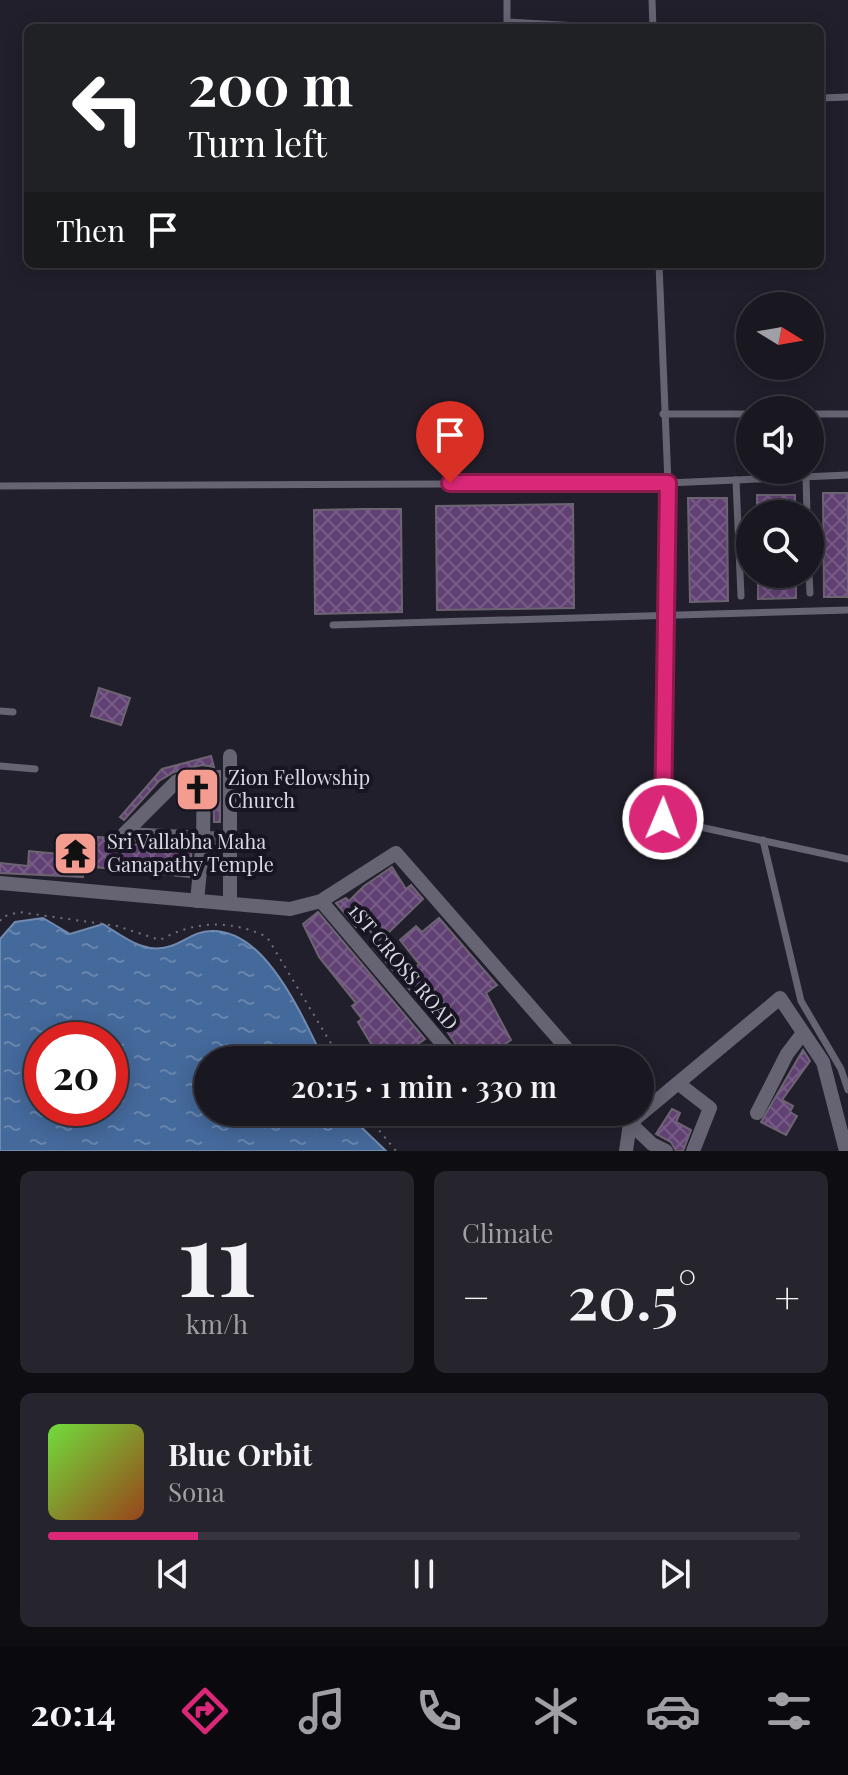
<!DOCTYPE html>
<html lang="en">
<head>
<meta charset="utf-8">
<style>
	:root { --surface:#191720; --page:#26242d; --text:#f1f3f6; --muted:#9f9fa5; --line:#37363e; --accent:#db2777 }
	body { margin:0; font-family:"Playfair Display",serif; background:var(--page); color:var(--text); height:100vh; display:flex; flex-direction:column; font-size:30px; white-space:nowrap }
	* { box-sizing:border-box; margin:0 }
	p { font-size:26px; color:var(--muted) }
	.icon { flex:none; width:44px; height:44px; fill:none; stroke:currentColor; stroke-width:2; stroke-linecap:round; stroke-linejoin:round }
	.map { position:relative; height:1151px; overflow:hidden }
	.side { display:flex; flex-direction:column; gap:20px; padding:20px; background:#0e0d12; flex:1 }
	.side>* { flex:none }
	.banner { position:absolute; left:24px; top:24px; width:800px; height:244px; border-radius:12px; box-shadow:0 4px 20px #0003,0 0 0 2px var(--line); background:#202124; color:#fff; overflow:hidden }
	.needle { width:52px; rotate:101deg }
	.tools { position:absolute; left:736px; top:292px; display:grid; gap:16px }
	.tools a { display:grid; place-items:center; width:88px; height:88px; border-radius:50%; background:var(--surface); box-shadow:0 4px 20px #0003,0 0 0 2px var(--line); font-size:40px }
	.speed { position:absolute; left:24px; top:1022px; display:flex; gap:16px; font-size:40px; font-weight:700; text-align:center }
	.speed>* { display:grid; place-content:center; width:104px; height:104px; border-radius:50%; background:var(--surface); box-shadow:0 4px 20px #0003,0 0 0 2px var(--line); line-height:1 }
	.speed .limit { border:12px solid #d22; background:#fff; color:#111 }
	.pin { position:absolute; display:grid; place-items:center; width:68px; height:68px; color:#fff; margin:-82px -34px; border-radius:50% 50% 50% 0; rotate:-45deg; box-shadow:0 0 8px #0007 }
	.pin .icon { rotate:45deg }
	.me { position:absolute; width:88px; margin:-44px; rotate:1deg; stroke-linejoin:round; filter:drop-shadow(0 0 6px #0008) }
	.turn { display:flex; align-items:center; gap:28px; height:168px; padding:0 32px; font-size:36px }
	.turn .icon { width:104px; height:104px; stroke-width:2.5 }
	.turn b { display:block; font-size:56px; line-height:68px }
	.then { display:flex; align-items:center; height:76px; padding:0 32px; background:#0003; gap:16px; font-size:30px }
	.big { font-size:60px; font-weight:600; line-height:1.1 }
	.side .tile { flex:1; display:flex; flex-direction:column; justify-content:center; gap:12px; min-width:0; padding:0 28px; border-radius:12px; background:var(--page) }
	.side .dial { align-items:center; gap:0 }
	.dial b { font-size:104px; line-height:1 }
	.song { display:flex; align-items:center; gap:24px }
	.cover { width:96px; height:96px; border-radius:12px; background:linear-gradient(135deg,hsl(100 70% 55%),hsl(20 70% 35%)) }
	.played { height:8px; border-radius:4px; background:linear-gradient(90deg,var(--accent) 20%,var(--line) 20%) }
	.keys { display:flex; justify-content:space-around; direction:ltr }
	.heat { display:flex; justify-content:space-between; align-items:center; font-size:44px; direction:ltr }
	.side .tiles { flex:1; display:grid; gap:20px; grid-template-columns:1fr 1fr }
	.tile:last-child { grid-column:span 2 }
	.trip { position:absolute; left:194px; top:1046px; width:460px; height:80px; border-radius:40px; background:var(--surface); box-shadow:0 4px 20px #0003,0 0 0 2px var(--line); font-weight:600; line-height:80px; text-align:center }
	.menu { display:flex; height:128px; justify-content:space-around; align-items:center; background:#0a090d; color:var(--muted) }
	.menu .icon { width:56px; height:56px }
	.menu .active { color:var(--accent) }
	.menu b { font-size:36px; color:var(--text) }
	.map>svg:first-child { display:block }
	.water { fill:url(#water-ripples); stroke:#718bb0; stroke-width:2; fill-rule:evenodd }
	.building { fill:url(#building-cross-hatch); stroke:#6d6472; stroke-width:2 }
	.lines { fill:none; stroke-linecap:round; stroke-linejoin:round }
	.path { stroke:#72717b; stroke-width:2; stroke-dasharray:2 6; stroke-linecap:butt }
	.service { stroke:#666372; stroke-width:7 }
	.minor { stroke:#666372; stroke-width:14 }
	.route-casing { stroke:#8e194d; stroke-width:20 }
	.route { stroke:#db2777; stroke-width:14 }
	.labels { text-anchor:middle; stroke-width:8; stroke-linejoin:round; paint-order:stroke }
	.poi-label { font-size:20px; fill:#dad9e2; stroke:#181522; text-anchor:start }
	.street-label { font-size:20px; fill:#dad9e2; stroke:#181522 }
</style>
</head>
<body>
<div class="map">
<svg width="848" height="1151" viewBox="0 0 848 1151">
	<defs>
		<pattern id="water-ripples" width="26" height="14" patternUnits="userSpaceOnUse" patternTransform="scale(2)"><rect width="26" height="14" fill="#44699b"/><path d="M2 4q2-2 4 0t4 0M15 11q2-2 4 0t4 0" fill="none" stroke="#6785ad"/></pattern>
		<pattern id="building-cross-hatch" width="8" height="8" patternUnits="userSpaceOnUse" patternTransform="scale(2)"><rect width="8" height="8" fill="#614173"/><path d="M0 0l8 8M0 8l8-8" fill="none" stroke="#775c87"/></pattern>
	</defs>
	<rect width="100%" height="100%" fill="#211f2b"/>
	<path class="water" d="M43,918L70,934L103,924C124,937 145,955 171,946C185,941 196,931 211,931C267,929 303,1019 324,1060H208V1112H350L356,1122L386,1151H0V939L15,922ZM42,1040H110V1108H42Z"/>
	<g class="building">
		<polygon points="823,493 848,493 848,597 824,597"/>
		<rect x="757" y="495" width="38" height="19"/>
		<polygon points="688,498 727,498 728,601 690,602"/>
		<polygon points="573,504 574,608 437,610 436,506"/>
		<polygon points="363,509 401,509 402,612 315,614 314,510"/>
		<polygon points="758,574 796,574 796,598 758,599"/>
		<polygon points="99,688 130,698 121,725 91,716"/>
		<polygon points="211,756 214,767 202,765 174,772 159,781 124,820 120,817 162,769"/>
		<polygon points="213,771 220,771 220,822 214,822"/>
		<polygon points="98,837 115,838 124,844 192,847 189,877 84,866 83,877 0,873 0,863 28,866 29,851 70,855 71,847 97,850"/>
		<polygon points="392,867 406,889 411,885 423,899 387,934 397,945 386,955 398,970 408,976 419,964 400,940 416,926 422,932 439,918 497,985 486,993 511,1040 482,1060 466,1060 443,1025 451,1016 430,996 424,1002 416,997 373,947 379,941 362,922 356,927 336,903 346,898 349,901 364,886"/>
		<polygon points="318,912 425,1039 396,1060 379,1057 358,1022 362,1019 352,1006 356,1003 319,957 303,924"/>
		<polygon points="803,1050 810,1061 782,1100 793,1106 790,1112 797,1116 786,1135 761,1122"/>
		<polygon points="672,1109 680,1113 676,1122 691,1130 683,1151 676,1151 671,1142 656,1134"/>
	</g>
	<g class="lines">
		<g class="path">
			<path d="M0,921L2,917L19,912L117,926L160,940C194,921 230,919 267,937L341,1060"/>
			<polyline points="364,1112 396,1151"/>
		</g>
		<g class="service">
			<polyline points="507,0 507,22 614,28"/>
			<polyline points="652,0 653,28"/>
			<polyline points="820,98 848,97"/>
			<polyline points="659,264 668,483 663,819 848,859"/>
			<polyline points="663,414 750,414"/>
			<polyline points="810,414 848,414"/>
			<polyline points="806,477 807,514"/>
			<polyline points="736,480 741,596"/>
			<polyline points="0,486 668,483 848,475"/>
			<polyline points="809,574 810,593"/>
			<polyline points="333,625 848,610"/>
			<polyline points="0,711 13,712"/>
			<polyline points="0,766 35,769"/>
			<polyline points="763,840 801,1001 841,1069 848,1090"/>
		</g>
		<g class="minor">
			<polyline points="0,883 290,909 321,901 396,853 577,1060"/>
			<polyline points="197,901 203,839 204,775 177,781 124,834 230,839"/>
			<polyline points="321,901 456,1060"/>
			<polyline points="230,903 230,756"/>
			<polyline points="679,1084 710,1108 693,1151"/>
			<polyline points="621,1112 630,1123 626,1151"/>
			<polyline points="757,1113 787,1054 803,1033"/>
			<polyline points="666,1151 652,1144 630,1123 780,998 823,1062 846,1151"/>
		</g>
	</g>
	<g class="lines">
		<defs>
			<polyline id="route" points="450,483 668,483 663,819"/>
		</defs>
		<use href="#route" class="route-casing"/>
		<use href="#route" class="route"/>
	</g>
	<defs>
		<symbol id="church-square" viewBox="-11 -11 22 22"><rect x="-9" y="-9" width="18" height="18" rx="4" fill="#f59c90" stroke="#181522"/><path d="M-1.2-6h2.4v3.5h3.3v2.4h-3.3V6h-2.4V-.1h-3.3v-2.4h3.3Z" fill="#111"/></symbol>
		<symbol id="temple-square" viewBox="-11 -11 22 22"><rect x="-9" y="-9" width="18" height="18" rx="4" fill="#f59c90" stroke="#181522"/><path d="M0-6L5-2H3V0L6.5 2.5H4V6H1.5V3h-3V6H-4V2.5H-6.5L-3 0V-2H-5Z" fill="#111"/></symbol>
	</defs>
	<g fill-rule="evenodd">
		<use href="#church-square" x="172" y="764" width="51" height="51"/>
		<use href="#temple-square" x="50" y="828" width="51" height="51"/>
	</g>
	<g class="labels">
		<g class="poi-label">
			<text x="228" y="785">Zion Fellowship<tspan x="228" dy="23">Church</tspan></text>
			<text x="107" y="849">Sri Vallabha Maha<tspan x="107" dy="23">Ganapathy Temple</tspan></text>
		</g>
		<g class="street-label">
			<text transform="translate(403 967) rotate(50)" y="7">1ST CROSS ROAD</text>
		</g>
	</g>
</svg>
<div class="tools">
<a><svg class="needle" viewBox="-14 -14 28 28"><path d="M0-13l5 13h-10z" fill="#e53935"/><path d="M0 13l5-13h-10z" fill="#9f9fa5"/></svg></a>
<a><svg class="icon" aria-label="sound" viewBox="0 0 24 24"><path d="M4 9h4l5-4v14l-5-4H4zM17 9q2 3 0 6"/></svg></a>
<a><svg class="icon" aria-label="search" viewBox="0 0 24 24"><circle cx="10" cy="10" r="6"/><path d="M15 15l6 6"/></svg></a>
</div>
<div class="speed"><div class="limit">20</div></div>
<div class="pin" style="left:450px;top:483px;background:#d93025"><svg class="icon" aria-label="arrive" viewBox="0 0 24 24"><path d="M6 21V4h12l-3 4 3 4H6"/></svg></div>
<svg class="me" style="left:663px;top:819px" viewBox="-20 -20 40 40"><circle r="17" fill="#db2777" stroke="#fff" stroke-width="3"/><path d="M0-11L8 9 0 5-8 9z" fill="#fff"/></svg>
<div class="trip">20:15 · 1 min · 330 m</div>
<div class="banner">
<div class="turn"><svg class="icon" aria-label="left" viewBox="0 0 24 24"><path d="M17 20v-9H6M10 6l-5 5 5 5"/></svg><div><b>200 m</b>Turn left</div></div>
<div class="then">Then<svg class="icon" aria-label="arrive" viewBox="0 0 24 24"><path d="M6 21V4h12l-3 4 3 4H6"/></svg></div>
</div>
</div>
<section class="side">
<div class="tiles">
<div class="tile dial"><b>11</b><p>km/h</p></div>
<div class="tile"><p>Climate</p>
<div class="heat"><a>−</a><b class="big">20.5°</b><a>+</a></div>
</div>
<div class="tile">
<div class="song"><i class="cover"></i><div><b>Blue Orbit</b><p>Sona</p></div></div>
<div class="played"></div>
<div class="keys"><svg class="icon" aria-label="previous" viewBox="0 0 24 24"><path d="M18 5L8 12l10 7zM5 5v14"/></svg><svg class="icon" aria-label="pause" viewBox="0 0 24 24"><path d="M8 5v14M16 5v14"/></svg><svg class="icon" aria-label="next" viewBox="0 0 24 24"><path d="M6 5l10 7-10 7zM19 5v14"/></svg></div>
</div>
</div>
</section>
<nav class="menu">
<b>20:14</b>
<svg class="icon active" aria-label="directions" viewBox="0 0 24 24"><path d="M12 3l9 9-9 9-9-9zM9 14v-3h6M13 9l2 2-2 2"/></svg>
<svg class="icon" aria-label="music" viewBox="0 0 24 24"><path d="M9 18V5l10-2v13"/><circle cx="6" cy="18" r="3"/><circle cx="16" cy="16" r="3"/></svg>
<svg class="icon" aria-label="phone" viewBox="0 0 24 24"><path d="M5 4h4l2 5-3 2q2 4 5 5l2-3 5 2v4C11 20 4 13 5 4z"/></svg>
<svg class="icon" aria-label="climate" viewBox="0 0 24 24"><path d="M12 3v18M4 7l16 10M4 17L20 7"/></svg>
<svg class="icon" aria-label="car" viewBox="0 0 24 24"><path d="M5 17H2v-5l4-1 3-4h7l3 4 3 1v5h-3M9 17h6M6 11h13"/><circle cx="7" cy="17" r="2"/><circle cx="17" cy="17" r="2"/></svg>
<svg class="icon" aria-label="filters" viewBox="0 0 24 24"><path d="M4 7h16M4 17h16"/><circle cx="9" cy="7" r="2"/><circle cx="15" cy="17" r="2"/></svg>
</nav>
</body>
</html>
